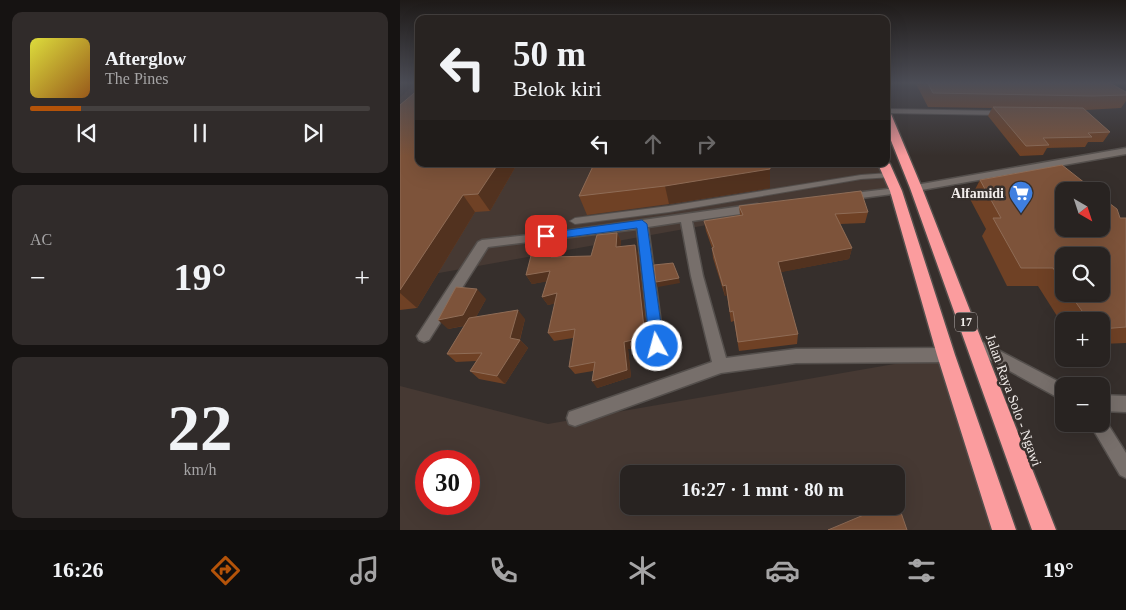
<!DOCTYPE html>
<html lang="id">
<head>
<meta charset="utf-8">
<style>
	:root { --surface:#282321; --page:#302b2a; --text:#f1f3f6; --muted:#a5a4a5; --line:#44403f; --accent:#b45309 }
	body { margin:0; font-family:Georgia,serif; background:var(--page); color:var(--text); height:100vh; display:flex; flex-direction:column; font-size:19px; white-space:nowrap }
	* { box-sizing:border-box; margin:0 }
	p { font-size:16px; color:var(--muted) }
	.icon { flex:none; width:28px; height:28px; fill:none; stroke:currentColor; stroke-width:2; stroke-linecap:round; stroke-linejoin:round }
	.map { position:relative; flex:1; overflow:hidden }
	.details { display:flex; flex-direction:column; gap:12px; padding:12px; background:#161312; width:400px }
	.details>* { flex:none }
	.hud { position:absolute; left:15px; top:15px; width:475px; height:152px; border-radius:10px; box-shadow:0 5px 20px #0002,0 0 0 1px var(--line); background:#282321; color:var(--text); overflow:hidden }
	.needle { width:32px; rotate:141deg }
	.fabs { position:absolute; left:655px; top:182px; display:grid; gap:10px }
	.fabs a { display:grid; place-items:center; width:55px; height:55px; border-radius:10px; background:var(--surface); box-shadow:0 5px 20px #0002,0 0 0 1px var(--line); font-size:25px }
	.speed { position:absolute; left:15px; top:450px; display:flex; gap:10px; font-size:25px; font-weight:700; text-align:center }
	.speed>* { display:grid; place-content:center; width:65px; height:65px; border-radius:50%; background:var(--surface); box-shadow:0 5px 20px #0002,0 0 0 1px var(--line); line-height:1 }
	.speed .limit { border:8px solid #d22; background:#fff; color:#111 }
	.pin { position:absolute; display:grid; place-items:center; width:42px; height:42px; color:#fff; margin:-21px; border-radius:10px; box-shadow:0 2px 8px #0006 }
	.me { position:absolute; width:55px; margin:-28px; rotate:353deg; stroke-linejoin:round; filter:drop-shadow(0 0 4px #0008) }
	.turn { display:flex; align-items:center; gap:18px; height:105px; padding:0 15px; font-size:22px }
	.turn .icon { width:65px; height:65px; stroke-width:2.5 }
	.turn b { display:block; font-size:35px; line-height:42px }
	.lanes { display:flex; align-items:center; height:48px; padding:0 15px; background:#0003; justify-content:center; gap:25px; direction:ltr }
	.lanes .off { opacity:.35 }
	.big { font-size:38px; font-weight:700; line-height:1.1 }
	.details .widget { flex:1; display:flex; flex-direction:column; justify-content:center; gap:8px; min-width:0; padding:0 18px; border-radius:10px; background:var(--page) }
	.details .dial { align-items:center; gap:0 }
	.dial b { font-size:65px; line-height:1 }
	.song { display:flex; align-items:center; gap:15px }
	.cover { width:60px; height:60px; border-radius:8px; background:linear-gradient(135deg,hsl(60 70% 55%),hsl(30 70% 35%)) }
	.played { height:5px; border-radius:2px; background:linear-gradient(90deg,var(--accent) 15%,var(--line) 15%) }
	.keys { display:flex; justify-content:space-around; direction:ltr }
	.heat { display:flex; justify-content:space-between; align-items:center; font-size:28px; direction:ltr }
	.trip { position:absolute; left:220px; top:465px; width:285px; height:50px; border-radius:10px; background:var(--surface); box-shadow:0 5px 20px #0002,0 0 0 1px var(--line); font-weight:700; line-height:50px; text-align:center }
	.dock { display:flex; height:80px; justify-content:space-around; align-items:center; background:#100e0d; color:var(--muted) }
	.dock .icon { width:35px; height:35px }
	.dock .selected { color:var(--accent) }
	.dock b { font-size:22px; color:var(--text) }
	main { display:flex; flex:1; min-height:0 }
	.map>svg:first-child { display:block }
	.built { fill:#463933; fill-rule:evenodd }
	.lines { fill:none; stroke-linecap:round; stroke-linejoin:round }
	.lane-casing { stroke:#544f4c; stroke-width:2 }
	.street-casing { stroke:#544f4c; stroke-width:3 }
	.highway-casing { stroke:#544f4c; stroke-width:3 }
	.lane { fill:#776f6b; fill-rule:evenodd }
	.street { fill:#776f6b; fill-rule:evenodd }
	.highway { fill:#fb9c9e; fill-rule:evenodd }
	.wall { fill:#6f4125; fill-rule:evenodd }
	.shaded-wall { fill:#52321f }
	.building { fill:#7d533a; stroke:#8f6c56 }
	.route { fill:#1a73e8; stroke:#114b97 }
	.labels { text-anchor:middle; stroke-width:5; stroke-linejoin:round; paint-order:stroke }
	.shield { fill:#362f2c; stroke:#bab4b2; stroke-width:1 }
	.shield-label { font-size:12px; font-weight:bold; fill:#f2edeb }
	.poi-label { font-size:14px; font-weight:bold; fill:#f2edeb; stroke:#362f2c; text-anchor:end }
	.street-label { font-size:14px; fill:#f2edeb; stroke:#362f2c }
</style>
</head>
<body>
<main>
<section class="details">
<div class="widget">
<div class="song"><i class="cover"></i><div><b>Afterglow</b><p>The Pines</p></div></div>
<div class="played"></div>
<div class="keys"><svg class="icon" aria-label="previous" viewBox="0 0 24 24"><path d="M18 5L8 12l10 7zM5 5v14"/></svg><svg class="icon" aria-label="pause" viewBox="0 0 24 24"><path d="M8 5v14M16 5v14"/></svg><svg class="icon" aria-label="next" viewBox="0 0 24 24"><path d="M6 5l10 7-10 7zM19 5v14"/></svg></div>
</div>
<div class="widget"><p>AC</p>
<div class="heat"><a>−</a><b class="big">19°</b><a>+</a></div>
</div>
<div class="widget dial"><b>22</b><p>km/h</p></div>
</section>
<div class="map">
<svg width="726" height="530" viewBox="0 0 726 530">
	<rect width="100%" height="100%" fill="#362f2c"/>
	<g class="built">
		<polygon points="16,82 19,82 19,164 485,164 496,191 0,280 0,98"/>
		<path d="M546,355L603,530H0V386L148,424ZM26,461H69V504H26ZM229,474H496V506H229Z"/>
	</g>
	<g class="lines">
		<defs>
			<g id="lane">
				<polygon points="486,109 603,111 606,113 603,115 486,113"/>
				<polygon points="486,162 488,164 484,166 358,167 354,165 486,164"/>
				<polygon points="489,173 492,173 492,177 461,179 269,212 175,224 170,221 175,218 269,206 461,175"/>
			</g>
			<g id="street">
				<polygon points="726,148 726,154 516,191 511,188 516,185"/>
				<polygon points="496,188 500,189 501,191 500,193 446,200 441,197 446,194"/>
				<polygon points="357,204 361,205 362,208 361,211 292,221 303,276 326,358 396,349 546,348 551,350 553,355 551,360 546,362 396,363 321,373 175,426 169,424 167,418 169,412 312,362 291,276 281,222 248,227 264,346 262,351 257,353 252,351 250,346 237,229 88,247 29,340 24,342 19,340 17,336 78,242 82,240 164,231"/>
				<polygon points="575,338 667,386 664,386 664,401 570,349 568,344 570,339"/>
				<polygon points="701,395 726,396 726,412 701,411"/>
				<polygon points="701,417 704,418 726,453 726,478 720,475 690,424 701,424"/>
			</g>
			<g id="highway">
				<polygon points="486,111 491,114 522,188 656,530 632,530 510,188 486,128"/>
				<polygon points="486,161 490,164 502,191 555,355 616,530 592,530 537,355 490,191 478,164 486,164"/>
			</g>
		</defs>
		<use href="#lane" class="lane-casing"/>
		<use href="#street" class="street-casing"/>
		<use href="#highway" class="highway-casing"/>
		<use href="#lane" class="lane"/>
		<use href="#street" class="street"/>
		<use href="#highway" class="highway"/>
	</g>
	<g class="wall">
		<polygon points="515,82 708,82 726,92 726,101 721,108 685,110 710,132 703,142 688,142 685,147 647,148 643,155 620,156 588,116 592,108 528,107"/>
		<polygon points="0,105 117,164 90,211 75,212 17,308 0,310"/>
		<polygon points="194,164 370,188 269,204 187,215 179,196"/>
		<path d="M580,180L720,218H726V343L701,344V321H664V327L638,286H607L582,236L586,229L570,199ZM664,256L701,294H664Z"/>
		<polygon points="339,206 468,212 465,223 440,224 452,248 449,259 380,272 398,334 397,344 339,351 334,321 331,322 327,295 325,296 313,258 312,248 306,231 304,221 340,215"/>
		<polygon points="217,233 221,241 220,246 238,253 248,345 228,349 231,377 197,388 193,371 175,374 169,367 173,338 154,341 148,333 155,303 148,305 142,297 147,281 132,284 126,275 158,256 158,257 191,256"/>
		<polygon points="86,299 76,317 125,319 120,340 128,348 105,384 79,379 70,371 76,361 56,362 47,354 64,326 48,329"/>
	</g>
	<g class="shaded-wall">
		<polygon points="98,164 117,164 90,211 78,194"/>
		<polygon points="370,169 370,188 269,204 265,186"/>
		<polygon points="63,195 75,212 17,308 0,293 0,290"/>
		<polygon points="217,233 221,241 220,255 216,247"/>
		<polygon points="235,245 238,253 248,345 228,349 231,377 197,388 192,381 224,342"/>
		<polygon points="153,247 158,256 156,266 151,257"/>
		<polygon points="452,248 449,259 377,273 378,262"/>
		<polygon points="150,271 156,280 132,284 126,275"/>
		<polygon points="279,278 280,283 258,287 256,282"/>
		<polygon points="326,285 327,295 325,296 323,286"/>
		<polygon points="77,289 86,299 72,324 48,329 38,320"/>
		<polygon points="157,293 163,302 148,305 142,297"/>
		<polygon points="118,310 125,319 119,342 120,340 128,348 105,384 97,376 110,338"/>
	</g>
	<g class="building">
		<polygon points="527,82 708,82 726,92 726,95 693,96 533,93"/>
		<polygon points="19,89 19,164 98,164 78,194 63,195 0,290 0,105"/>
		<polygon points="593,107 683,108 710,132 688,133 692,137 643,138 649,145 626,146"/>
		<polygon points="194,164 370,164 370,169 265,186 179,196"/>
		<polygon points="662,165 695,191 664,191 664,229 701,229 701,197 717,209 720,218 726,218 726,327 701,329 701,321 689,321 670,294 701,294 701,256 664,256 664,284 653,268 621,268 593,218 601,218 580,180"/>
		<polygon points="461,191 468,212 435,214 452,248 378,262 398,334 338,342 333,311 330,312 326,285 323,286 312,248 314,247 304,221 343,215 339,206"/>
		<polygon points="217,233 216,247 235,245 245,337 224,342 227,370 192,381 195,362 169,367 175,329 148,333 157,293 142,297 150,271 126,275 133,248 153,247 151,257 191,256 197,235"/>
		<polygon points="273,263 279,278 256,282 254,265"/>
		<polygon points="56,287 77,289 63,315 38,320"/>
		<polygon points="118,310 110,338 120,340 97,376 70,371 82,353 47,354 69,318"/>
		<polygon points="497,501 507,530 428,530 485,506 496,506"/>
	</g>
	<linearGradient id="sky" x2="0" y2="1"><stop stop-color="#1e1a18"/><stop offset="0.53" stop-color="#4c4d56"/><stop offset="1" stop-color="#4c4d56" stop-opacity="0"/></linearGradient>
	<rect width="726" height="156" fill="url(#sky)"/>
	<polygon class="route" points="242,220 247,224 264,346 262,350 257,352 252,350 250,346 237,228 146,240 140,236 146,233"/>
	<defs>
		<symbol id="supermarket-pin" viewBox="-11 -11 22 30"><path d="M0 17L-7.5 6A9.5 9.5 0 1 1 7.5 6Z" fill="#3f7fe0" stroke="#362f2c"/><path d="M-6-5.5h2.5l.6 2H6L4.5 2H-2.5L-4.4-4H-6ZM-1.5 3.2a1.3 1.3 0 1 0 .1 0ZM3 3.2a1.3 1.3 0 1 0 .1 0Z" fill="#fff"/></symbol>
	</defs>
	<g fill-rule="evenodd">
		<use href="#supermarket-pin" x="607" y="179" width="28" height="38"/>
	</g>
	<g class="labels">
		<rect class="shield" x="555" y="312.5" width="22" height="19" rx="4"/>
		<g class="shield-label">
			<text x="566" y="326">17</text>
		</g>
		<g class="poi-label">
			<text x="604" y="198">Alfamidi</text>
		</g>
		<g class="street-label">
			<text transform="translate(614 400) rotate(70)" y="5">Jalan Raya Solo - Ngawi</text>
		</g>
	</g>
</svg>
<div class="fabs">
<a><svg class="needle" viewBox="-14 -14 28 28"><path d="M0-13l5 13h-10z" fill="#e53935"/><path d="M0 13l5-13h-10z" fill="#a5a4a5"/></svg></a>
<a><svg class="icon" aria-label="search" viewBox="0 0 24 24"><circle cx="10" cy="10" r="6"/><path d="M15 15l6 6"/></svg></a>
<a>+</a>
<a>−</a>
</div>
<div class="speed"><div class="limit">30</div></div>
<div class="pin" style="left:146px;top:236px;background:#d93025"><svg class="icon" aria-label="arrive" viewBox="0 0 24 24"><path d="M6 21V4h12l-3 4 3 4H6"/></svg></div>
<svg class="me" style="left:257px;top:346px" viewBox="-20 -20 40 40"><circle r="17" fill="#1a73e8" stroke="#fff" stroke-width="3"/><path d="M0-11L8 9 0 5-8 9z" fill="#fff"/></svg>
<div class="trip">16:27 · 1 mnt · 80 m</div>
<div class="hud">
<div class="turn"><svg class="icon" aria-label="left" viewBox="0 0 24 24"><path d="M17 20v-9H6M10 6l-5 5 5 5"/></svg><div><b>50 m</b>Belok kiri</div></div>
<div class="lanes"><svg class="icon" aria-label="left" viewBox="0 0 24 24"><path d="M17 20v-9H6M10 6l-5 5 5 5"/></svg><svg class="icon off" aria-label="ahead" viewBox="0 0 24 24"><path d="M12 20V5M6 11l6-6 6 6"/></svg><svg class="icon off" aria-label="right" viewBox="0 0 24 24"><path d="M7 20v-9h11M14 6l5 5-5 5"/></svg></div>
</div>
</div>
</main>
<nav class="dock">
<b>16:26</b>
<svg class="icon selected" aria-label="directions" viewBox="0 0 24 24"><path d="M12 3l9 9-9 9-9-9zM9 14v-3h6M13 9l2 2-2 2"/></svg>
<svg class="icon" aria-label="music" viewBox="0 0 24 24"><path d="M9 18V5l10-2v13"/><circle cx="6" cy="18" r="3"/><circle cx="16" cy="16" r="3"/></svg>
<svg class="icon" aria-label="phone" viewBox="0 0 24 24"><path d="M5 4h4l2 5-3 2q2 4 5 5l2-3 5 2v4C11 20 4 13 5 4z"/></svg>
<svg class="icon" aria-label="climate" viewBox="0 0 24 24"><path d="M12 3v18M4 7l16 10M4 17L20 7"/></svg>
<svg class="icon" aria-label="car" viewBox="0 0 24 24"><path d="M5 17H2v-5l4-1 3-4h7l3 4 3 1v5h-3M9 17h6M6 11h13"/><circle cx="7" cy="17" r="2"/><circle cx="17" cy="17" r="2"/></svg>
<svg class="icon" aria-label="filters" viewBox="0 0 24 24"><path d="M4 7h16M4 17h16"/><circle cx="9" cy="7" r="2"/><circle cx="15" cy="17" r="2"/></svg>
<b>19°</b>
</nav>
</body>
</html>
